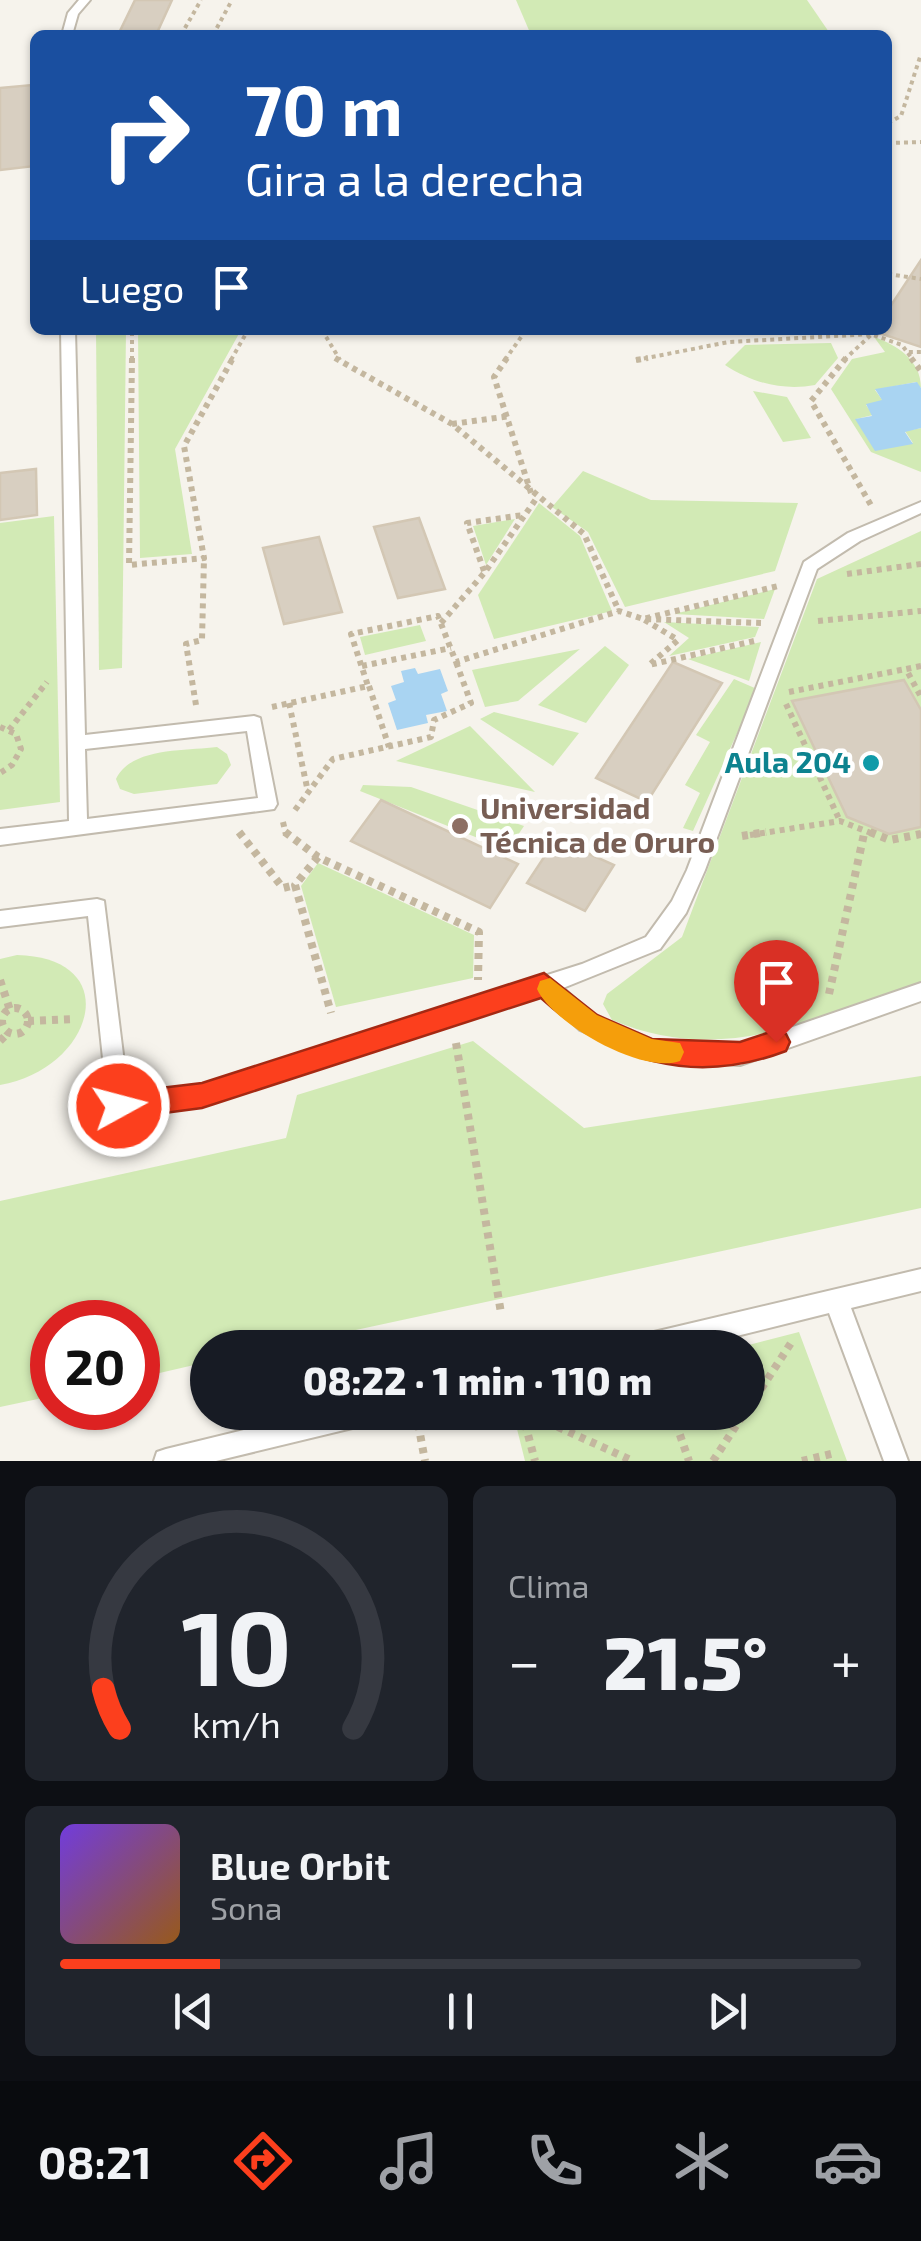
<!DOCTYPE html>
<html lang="es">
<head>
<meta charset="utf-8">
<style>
	:root { --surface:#171b24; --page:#20242c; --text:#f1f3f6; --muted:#9ea1a6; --line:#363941; --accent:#fc3f1d }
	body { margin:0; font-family:"Exo 2",sans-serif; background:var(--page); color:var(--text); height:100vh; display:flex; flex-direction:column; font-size:38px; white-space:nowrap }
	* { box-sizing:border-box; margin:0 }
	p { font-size:32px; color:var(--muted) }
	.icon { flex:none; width:55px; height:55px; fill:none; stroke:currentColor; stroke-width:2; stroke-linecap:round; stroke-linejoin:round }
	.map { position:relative; height:1461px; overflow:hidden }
	.drawer { display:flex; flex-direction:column; gap:25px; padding:25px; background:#0d0f14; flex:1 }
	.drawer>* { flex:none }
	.guide { position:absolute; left:30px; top:30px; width:862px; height:305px; border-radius:15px; box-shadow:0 2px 8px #0004; background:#1a4fa0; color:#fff; overflow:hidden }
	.speed { position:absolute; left:30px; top:1300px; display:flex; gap:20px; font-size:50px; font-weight:700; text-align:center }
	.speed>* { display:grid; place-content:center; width:130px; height:130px; border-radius:50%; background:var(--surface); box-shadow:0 2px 8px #0004; line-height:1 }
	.speed .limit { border:15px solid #d22; background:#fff; color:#111 }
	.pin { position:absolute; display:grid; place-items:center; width:85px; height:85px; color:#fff; margin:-102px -42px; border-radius:50% 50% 50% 0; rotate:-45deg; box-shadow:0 0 10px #0007 }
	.pin .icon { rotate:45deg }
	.me { position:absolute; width:110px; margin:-55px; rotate:83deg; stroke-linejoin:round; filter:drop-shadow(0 0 8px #0008) }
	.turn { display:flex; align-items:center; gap:35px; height:210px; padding:0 50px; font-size:45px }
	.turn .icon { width:130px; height:130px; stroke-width:2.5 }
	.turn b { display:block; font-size:70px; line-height:85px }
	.then { display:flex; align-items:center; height:95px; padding:0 50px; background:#0003; gap:20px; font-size:38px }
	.big { font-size:75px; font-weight:800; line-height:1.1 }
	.drawer .tile { flex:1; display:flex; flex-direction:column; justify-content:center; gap:15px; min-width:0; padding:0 35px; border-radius:15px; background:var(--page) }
	.drawer .dial { align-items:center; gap:0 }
	.dial svg { height:260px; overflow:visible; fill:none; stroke:var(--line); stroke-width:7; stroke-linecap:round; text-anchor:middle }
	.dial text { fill:var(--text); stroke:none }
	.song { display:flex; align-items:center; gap:30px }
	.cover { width:120px; height:120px; border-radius:15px; background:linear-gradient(135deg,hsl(260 70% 55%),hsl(30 70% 35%)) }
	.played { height:10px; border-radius:5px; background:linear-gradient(90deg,var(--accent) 20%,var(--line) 20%) }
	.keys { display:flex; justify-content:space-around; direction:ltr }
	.heat { display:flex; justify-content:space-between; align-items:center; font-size:55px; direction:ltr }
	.drawer .tiles { flex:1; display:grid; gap:25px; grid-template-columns:1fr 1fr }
	.tile:last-child { grid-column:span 2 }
	.trip { position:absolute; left:190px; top:1330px; width:575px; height:100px; border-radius:50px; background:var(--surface); box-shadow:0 2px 8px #0004; font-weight:800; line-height:100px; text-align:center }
	.dock { display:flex; height:160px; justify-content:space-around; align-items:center; background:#090b0e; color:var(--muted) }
	.dock .icon { width:70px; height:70px }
	.dock .selected { color:var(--accent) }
	.dock b { font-size:45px; color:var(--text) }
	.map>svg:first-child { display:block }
	.green { fill:#d2eab5 }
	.water { fill:#a9d4f2 }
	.building { fill:#d8cfc1; stroke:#d3c7b4; stroke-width:2.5 }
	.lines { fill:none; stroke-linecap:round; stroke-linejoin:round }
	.service-casing { stroke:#c2bbae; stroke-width:4 }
	.path-far2 { stroke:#c4b79f; stroke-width:4; stroke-dasharray:4 4; stroke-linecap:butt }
	.path-far1 { stroke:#c4b79f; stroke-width:6; stroke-dasharray:5 5; stroke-linecap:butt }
	.path { stroke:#c4b79f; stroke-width:8; stroke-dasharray:6 6; stroke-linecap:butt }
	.service { fill:#fff; fill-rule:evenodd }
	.route { fill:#fc3f1d; stroke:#a42913; stroke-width:2.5 }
	.slow { fill:#f59e0b }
	.culture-dot { fill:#0f9aa8; stroke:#fff; stroke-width:4 }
	.education-dot { fill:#8d6e63; stroke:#fff; stroke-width:4 }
	.labels { text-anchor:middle; stroke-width:9; stroke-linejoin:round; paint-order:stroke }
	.culture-label { font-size:30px; font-weight:bold; fill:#0d838f; stroke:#fff; text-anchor:end }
	.education-label { font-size:30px; font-weight:bold; fill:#785e54; stroke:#fff; text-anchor:start }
</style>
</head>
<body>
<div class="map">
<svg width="921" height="1461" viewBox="0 0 921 1461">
	<rect width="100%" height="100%" fill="#f6f3ec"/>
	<g class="green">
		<polygon points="516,0 807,0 831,35 531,35"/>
		<polygon points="96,330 126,330 122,668 99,670"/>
		<polygon points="138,330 241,330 175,449 192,554 140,558"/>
		<path d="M874,337C897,345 921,360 921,388L916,382L875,390L883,401L866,405L873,415L856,419L913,443L905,431L921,428V472L871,452L831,389L852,359L885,352Z"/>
		<path d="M831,343L838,358L815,385C784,391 752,383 725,365L745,345Z"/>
		<polygon points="753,391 787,397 811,438 783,442"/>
		<polygon points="583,471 651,500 798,503 775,571 625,607 588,532 552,507"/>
		<polygon points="539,503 580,536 612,611 494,639 478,595"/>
		<polygon points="54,516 60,802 0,810 0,523"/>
		<polygon points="515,519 486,565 473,526"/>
		<path d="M921,531V983C815,1019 723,1067 612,1020L603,1004L607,994L682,937L817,579Z"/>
		<polygon points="775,589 764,619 674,614"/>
		<polygon points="664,622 759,627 755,637 669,656 689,638"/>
		<polygon points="420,625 426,641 365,655 360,637"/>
		<polygon points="761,642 749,681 688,659"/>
		<polygon points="605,646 629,665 586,723 538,705"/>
		<polygon points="580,649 518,701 485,707 472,670"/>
		<polygon points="734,679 757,689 693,831 683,828 700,793 685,785 710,742 696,735"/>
		<polygon points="494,712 579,733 553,766 480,719"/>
		<polygon points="470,726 535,792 396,761"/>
		<path d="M217,747L227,754L231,765L217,784L134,794L120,789L116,779C131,747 186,751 217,747Z"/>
		<polygon points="363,785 411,787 524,826 508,850 360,791"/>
		<polygon points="318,863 474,935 473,978 336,1007 301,886"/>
		<path d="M17,955C127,958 93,1069 0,1085V959Z"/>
		<polygon points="473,1041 584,1128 921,1076 921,1208 277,1347 208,1348 207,1362 138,1378 138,1322 52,1322 52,1396 0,1407 0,1201 286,1138 297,1095"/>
		<polygon points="799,1332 847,1461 525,1461 513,1413 748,1412 748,1348 741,1347"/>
	</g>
	<g class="water">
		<polygon points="917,382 921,388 921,428 905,432 913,444 875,451 855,419 872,416 866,404 882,400 875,389"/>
		<polygon points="415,668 418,674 440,669 448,691 441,694 447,711 426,715 428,723 397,730 388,703 396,700 391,686 404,682 401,671"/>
	</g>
	<g class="building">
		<polygon points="135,0 172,0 156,35 118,35"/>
		<polygon points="32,85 35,166 0,170 0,88"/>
		<polygon points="921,260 921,347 873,331 888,330 888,310"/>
		<polygon points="36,469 37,515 0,520 0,473"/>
		<polygon points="419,518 445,589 398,598 374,527"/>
		<polygon points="319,537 342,612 284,624 263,548"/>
		<polygon points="673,662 722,683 647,802 596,778"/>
		<polygon points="904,680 921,710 921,827 889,834 847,817 792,701"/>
		<polygon points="381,800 518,864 490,908 351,841"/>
		<polygon points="556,839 614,865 585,911 527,883"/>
	</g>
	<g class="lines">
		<defs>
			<g id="service">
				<polygon points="79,0 90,0 78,14 72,35 62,35 68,13"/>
				<path d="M61,330H75L85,735L254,716L260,718L277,804L274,809L0,845V829L69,821ZM247,731L258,798L87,819L85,749Z"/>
				<polygon points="921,502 921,513 860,541 817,569 705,870 686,913 660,949 563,988 594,1016 652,1042 740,1045 921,983 921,1001 740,1065 651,1060 580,1030 542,995 202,1105 119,1116 112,1113 108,1106 88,916 0,927 0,911 97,899 104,901 128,1095 202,1085 582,964 646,937 672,901 687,870 804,562 848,533"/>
				<polygon points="921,1269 921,1291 851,1308 908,1461 884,1461 829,1313 688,1348 626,1348 629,1340 637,1336"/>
				<polygon points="317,1412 381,1412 377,1420 369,1424 216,1461 154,1461 157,1452 166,1449"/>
			</g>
		</defs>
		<use href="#service" class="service-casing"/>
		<g class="path-far2">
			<polyline points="181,35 201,0"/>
			<polyline points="213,35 232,0"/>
			<polyline points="888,123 901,116 921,54"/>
			<polyline points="888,143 921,142"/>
			<polyline points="888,274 921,279"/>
			<polyline points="322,330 340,360"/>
			<polyline points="859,330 902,345 907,352 921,352"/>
			<polyline points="908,353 913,360"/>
			<polyline points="132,360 132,330"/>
			<polyline points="231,360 248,330"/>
			<polyline points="505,360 526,330"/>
			<polyline points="636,360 729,342 871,334"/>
			<polyline points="844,360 872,334"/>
		</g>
		<g class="path-far1">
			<polyline points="132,358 129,565 204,558 184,446 233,358"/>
			<polyline points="335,358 452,424 584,534 619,611"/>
			<polyline points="507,358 494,377 531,493"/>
			<polyline points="846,358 811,401 872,507"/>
			<polyline points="911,358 921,371"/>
			<polyline points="636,360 648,358"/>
			<polyline points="452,424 510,416"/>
			<polyline points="484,571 467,523 523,515"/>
			<polyline points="847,574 921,564"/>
			<polyline points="818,621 921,611"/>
			<polyline points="441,623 485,572 536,499"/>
			<polyline points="754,641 649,665 678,640 643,619 761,623"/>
			<polyline points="362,666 451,648"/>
			<polyline points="921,666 906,669 921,697"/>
			<polyline points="369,686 389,747"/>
			<polyline points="789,692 906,669"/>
			<polyline points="289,703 308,792"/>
			<polyline points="786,704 840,821"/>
			<polyline points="196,705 186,644 202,640 204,558"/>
			<polyline points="272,707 368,686 351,634 438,616 456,662 619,611 643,619 778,586"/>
			<polyline points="0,727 16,734 21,749 12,765 0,773"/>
			<polyline points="9,730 47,682"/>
			<polyline points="295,810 333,759 431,737 434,720 471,703 456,662"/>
			<polyline points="283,822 286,835"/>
			<polyline points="750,835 840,821 876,835"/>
			<polyline points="917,835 921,834"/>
		</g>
		<g class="path">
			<polyline points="239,832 283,888 295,885"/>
			<polyline points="285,832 318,857 479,932 478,980"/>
			<polyline points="870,832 890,840 921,834"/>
			<polyline points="742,836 766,832"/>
			<polyline points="318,857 295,885 331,1013"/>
			<polyline points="0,980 10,1010"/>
			<polyline points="829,994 864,834"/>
			<circle cx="15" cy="1021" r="13"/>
			<polyline points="28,1021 75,1019"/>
			<polyline points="0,1041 8,1033"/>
			<polyline points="456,1043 501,1313"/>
			<polyline points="748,1409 791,1343"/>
			<polyline points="416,1412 425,1461"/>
			<polyline points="522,1412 535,1461"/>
			<polyline points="525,1412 633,1461"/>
			<polyline points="672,1412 689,1461"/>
			<polyline points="713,1461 745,1412"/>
			<polyline points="802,1461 835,1453"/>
		</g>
		<use href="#service" class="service"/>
	</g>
	<path class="route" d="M544,973L597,1015L652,1039L740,1042L776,1030L786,1034L790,1042L786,1051C694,1086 611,1062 541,998L202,1108L119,1119L109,1115L105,1106L109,1097L119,1093L202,1083Z"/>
	<path class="slow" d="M550,978L597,1015L652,1039L680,1043L684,1052L680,1061C643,1075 553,1024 537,989L540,981Z"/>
	<circle class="culture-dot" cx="871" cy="763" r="10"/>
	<circle class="education-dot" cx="460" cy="826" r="10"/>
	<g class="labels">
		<g class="culture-label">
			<text x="851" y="773">Aula 204</text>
		</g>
		<g class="education-label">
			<text x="480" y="819">Universidad<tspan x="480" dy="34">Técnica de Oruro</tspan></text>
		</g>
	</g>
</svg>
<div class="speed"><div class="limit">20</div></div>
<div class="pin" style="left:776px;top:1042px;background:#d93025"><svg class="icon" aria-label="arrive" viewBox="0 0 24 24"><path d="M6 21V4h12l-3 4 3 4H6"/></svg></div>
<svg class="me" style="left:119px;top:1106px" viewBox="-20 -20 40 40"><circle r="17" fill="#fc3f1d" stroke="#fff" stroke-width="3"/><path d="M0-11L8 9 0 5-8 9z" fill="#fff"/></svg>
<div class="trip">08:22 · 1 min · 110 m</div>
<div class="guide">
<div class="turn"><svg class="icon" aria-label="right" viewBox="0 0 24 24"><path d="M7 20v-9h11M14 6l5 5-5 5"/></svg><div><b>70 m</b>Gira a la derecha</div></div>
<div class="then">Luego<svg class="icon" aria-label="arrive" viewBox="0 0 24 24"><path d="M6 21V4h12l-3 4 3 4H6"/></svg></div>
</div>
</div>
<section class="drawer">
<div class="tiles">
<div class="tile dial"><svg viewBox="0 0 100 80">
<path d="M14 69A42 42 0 1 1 86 69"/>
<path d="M14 69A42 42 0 0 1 9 57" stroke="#fc3f1d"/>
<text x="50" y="56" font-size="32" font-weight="700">10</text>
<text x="50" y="72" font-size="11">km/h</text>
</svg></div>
<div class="tile"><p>Clima</p>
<div class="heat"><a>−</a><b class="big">21.5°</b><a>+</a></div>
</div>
<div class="tile">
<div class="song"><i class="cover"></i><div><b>Blue Orbit</b><p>Sona</p></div></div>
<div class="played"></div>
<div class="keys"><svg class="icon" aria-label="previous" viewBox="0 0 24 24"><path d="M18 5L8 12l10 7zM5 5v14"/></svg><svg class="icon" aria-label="pause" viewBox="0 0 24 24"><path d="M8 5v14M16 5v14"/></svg><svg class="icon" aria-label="next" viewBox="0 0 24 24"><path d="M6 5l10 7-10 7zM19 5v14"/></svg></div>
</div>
</div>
</section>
<nav class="dock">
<b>08:21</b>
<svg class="icon selected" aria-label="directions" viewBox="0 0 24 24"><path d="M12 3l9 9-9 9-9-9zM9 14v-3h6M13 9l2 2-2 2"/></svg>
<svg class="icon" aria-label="music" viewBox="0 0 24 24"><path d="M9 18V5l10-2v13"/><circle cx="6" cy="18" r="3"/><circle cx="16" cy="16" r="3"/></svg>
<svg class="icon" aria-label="phone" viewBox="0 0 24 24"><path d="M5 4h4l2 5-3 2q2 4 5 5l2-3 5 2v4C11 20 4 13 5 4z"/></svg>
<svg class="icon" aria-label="climate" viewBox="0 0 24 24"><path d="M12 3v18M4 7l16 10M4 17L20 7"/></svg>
<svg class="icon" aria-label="car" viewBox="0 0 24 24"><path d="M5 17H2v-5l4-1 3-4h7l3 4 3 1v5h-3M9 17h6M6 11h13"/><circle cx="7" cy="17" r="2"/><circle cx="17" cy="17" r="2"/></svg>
</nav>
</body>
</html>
